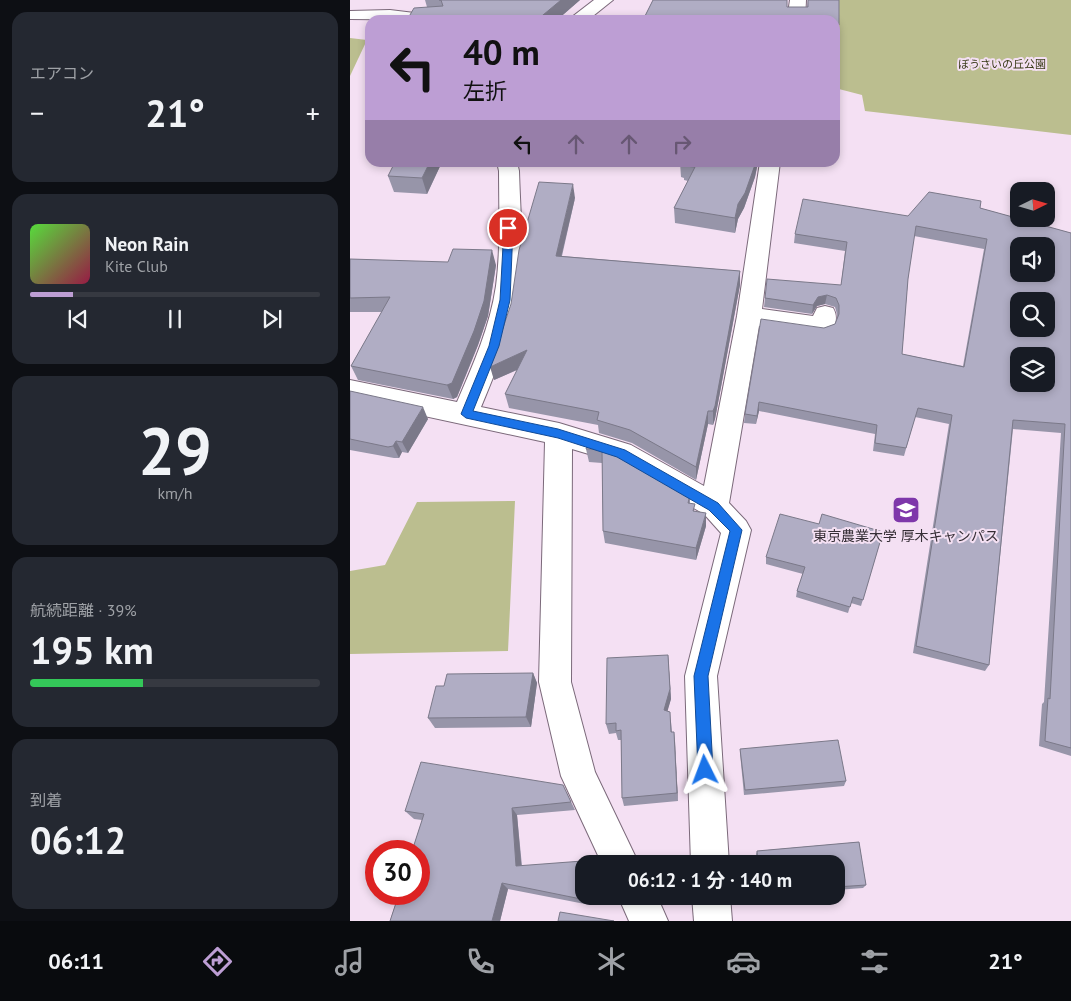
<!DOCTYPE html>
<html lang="ja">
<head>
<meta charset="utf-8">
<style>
	:root { --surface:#171b24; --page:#242831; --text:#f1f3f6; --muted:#9ea1a6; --line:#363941; --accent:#bd9ed4 }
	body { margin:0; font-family:"PT Sans","Noto Sans JP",sans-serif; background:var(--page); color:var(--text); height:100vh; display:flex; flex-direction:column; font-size:19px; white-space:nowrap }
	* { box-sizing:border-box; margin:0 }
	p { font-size:16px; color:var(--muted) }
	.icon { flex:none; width:28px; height:28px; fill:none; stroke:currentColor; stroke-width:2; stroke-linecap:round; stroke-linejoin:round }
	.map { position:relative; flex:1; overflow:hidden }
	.side { display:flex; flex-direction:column; gap:12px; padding:12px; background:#0d0f14; width:350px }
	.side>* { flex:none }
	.banner { position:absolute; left:15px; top:15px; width:475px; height:152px; border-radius:15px; box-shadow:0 2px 8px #0003; background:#bd9ed4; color:#111; overflow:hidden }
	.needle { width:32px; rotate:85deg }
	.controls { position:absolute; left:660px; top:182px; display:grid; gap:10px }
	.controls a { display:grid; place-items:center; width:45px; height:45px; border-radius:10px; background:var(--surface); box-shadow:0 2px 8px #0003; font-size:25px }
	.speed { position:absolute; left:15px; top:840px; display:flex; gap:10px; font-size:25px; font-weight:700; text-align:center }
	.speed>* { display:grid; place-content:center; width:65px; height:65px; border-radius:50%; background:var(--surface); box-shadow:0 2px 8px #0003; line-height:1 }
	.speed .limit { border:8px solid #d22; background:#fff; color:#111 }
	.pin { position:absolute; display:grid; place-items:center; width:42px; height:42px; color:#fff; margin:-21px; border:2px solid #fff; border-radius:50%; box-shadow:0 1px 5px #0007 }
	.me { position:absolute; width:55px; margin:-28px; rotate:357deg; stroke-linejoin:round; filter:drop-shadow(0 0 4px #0008) }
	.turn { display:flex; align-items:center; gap:18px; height:105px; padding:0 15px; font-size:22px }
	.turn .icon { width:65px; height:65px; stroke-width:2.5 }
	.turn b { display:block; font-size:35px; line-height:42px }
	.lanes { display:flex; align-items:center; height:48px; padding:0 15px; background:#0003; justify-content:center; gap:25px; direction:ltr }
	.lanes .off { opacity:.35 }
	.big { font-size:38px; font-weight:700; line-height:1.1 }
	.side .card { flex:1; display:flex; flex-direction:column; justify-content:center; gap:8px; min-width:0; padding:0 18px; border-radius:15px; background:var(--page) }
	.side .dial { align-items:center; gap:0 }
	.dial b { font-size:65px; line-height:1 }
	.song { display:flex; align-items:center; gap:15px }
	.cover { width:60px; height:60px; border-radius:8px; background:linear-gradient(135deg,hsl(110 70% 55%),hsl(340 70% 35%)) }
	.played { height:5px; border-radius:2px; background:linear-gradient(90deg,var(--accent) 15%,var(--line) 15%) }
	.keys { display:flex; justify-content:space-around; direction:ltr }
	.heat { display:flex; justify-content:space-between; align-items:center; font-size:28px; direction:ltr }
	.charge { height:8px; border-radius:4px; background:linear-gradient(90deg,#34c759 39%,var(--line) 0) }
	.trip { position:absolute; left:225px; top:855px; width:270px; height:50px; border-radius:15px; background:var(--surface); box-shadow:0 2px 8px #0003; font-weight:700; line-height:50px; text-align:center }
	.tabs { display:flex; height:80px; justify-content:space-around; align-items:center; background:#090b0e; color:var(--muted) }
	.tabs .icon { width:35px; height:35px }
	.tabs .selected { color:var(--accent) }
	.tabs b { font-size:22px; color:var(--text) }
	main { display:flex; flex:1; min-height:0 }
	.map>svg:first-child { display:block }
	.green { fill:#bbbe8f }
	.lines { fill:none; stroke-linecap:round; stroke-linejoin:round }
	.service-casing { stroke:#7b697a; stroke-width:2 }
	.minor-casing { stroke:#7b697a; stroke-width:2 }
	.service { fill:#fff; fill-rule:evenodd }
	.minor { fill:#fff; fill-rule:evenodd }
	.wall { fill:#9795a9; fill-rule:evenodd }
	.shaded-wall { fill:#7b7989 }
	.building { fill:#b0adc4; stroke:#7b7989; fill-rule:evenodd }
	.route { fill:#1a73e8; stroke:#114b97 }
	.labels { text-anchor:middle; stroke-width:4; stroke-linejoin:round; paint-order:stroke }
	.far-park-label { font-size:11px; fill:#383a17; stroke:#f4e0f3 }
	.poi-label { font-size:14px; fill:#362f36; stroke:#f4e0f3 }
</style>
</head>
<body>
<main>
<section class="side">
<div class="card"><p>エアコン</p>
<div class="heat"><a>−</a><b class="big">21°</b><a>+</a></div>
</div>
<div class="card">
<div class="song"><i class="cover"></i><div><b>Neon Rain</b><p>Kite Club</p></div></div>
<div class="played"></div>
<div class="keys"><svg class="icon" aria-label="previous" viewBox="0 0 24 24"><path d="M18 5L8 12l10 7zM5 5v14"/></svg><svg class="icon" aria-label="pause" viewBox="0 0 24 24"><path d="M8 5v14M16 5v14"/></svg><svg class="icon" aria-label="next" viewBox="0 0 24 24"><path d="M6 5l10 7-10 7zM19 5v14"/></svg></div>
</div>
<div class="card dial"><b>29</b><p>km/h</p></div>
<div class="card"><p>航続距離 · 39%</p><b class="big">195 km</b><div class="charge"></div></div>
<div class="card"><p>到着</p><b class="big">06:12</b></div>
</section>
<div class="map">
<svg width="721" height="921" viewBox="0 0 721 921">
	<rect width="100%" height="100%" fill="#f4e0f3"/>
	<g class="green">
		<polygon points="461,0 721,0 721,135 515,111 512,95 485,88 485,20 460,20"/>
		<polygon points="0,38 17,40 0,76"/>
		<polygon points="165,501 158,651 0,654 0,571 35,565 67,502"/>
	</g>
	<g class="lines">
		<defs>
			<polygon id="service" points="40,10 89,16 94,17 96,20 0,19 0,11"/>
			<g id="minor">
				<polygon points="244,0 263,0 238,20 218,20"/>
				<polygon points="440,0 456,0 455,20 437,20"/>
				<path d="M147,162H167L169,171C170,209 174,248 169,286C164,329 147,368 131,407L209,423L281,445L354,486L387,316L410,162H430L412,309L463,316L467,308L475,306L483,308C488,316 486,324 482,332L473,335L409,326L379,503L396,521L401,530L367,676L379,864H341L335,676L371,533L354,514L262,461L222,449L221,682L245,772L289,864H252L211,776L189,682L195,442L0,400V380L107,402C123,365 140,327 146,286C151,248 149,209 149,171Z"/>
				<polygon points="268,896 307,896 318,921 279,921"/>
				<polygon points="342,896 380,896 382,921 344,921"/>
			</g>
		</defs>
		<use href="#service" class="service-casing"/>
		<use href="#minor" class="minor-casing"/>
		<use href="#service" class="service"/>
		<use href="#minor" class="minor"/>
	</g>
	<g class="wall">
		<polygon points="75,0 230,0 207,20 57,20 77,7"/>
		<polygon points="303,0 437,0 437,7 457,7 458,0 489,0 489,25 487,39 485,39 485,20 293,20"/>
		<polygon points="92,162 77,194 44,192 38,176"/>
		<polygon points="330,162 408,162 405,177 394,208 388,219 385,233 325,223 324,208 338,181 334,180 334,178 331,177"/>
		<polygon points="225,198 212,256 390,271 390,285 365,419 363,425 358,424 346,480 282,443 249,433 248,425 159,408 155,394 167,370 144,380"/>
		<path d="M630,208L721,233V756L689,746L692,704L694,702L711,433L663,429L639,665L635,671L563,653L599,424L565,417L554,456L523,451L525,434L409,411L406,424L394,423L395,414L474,328L485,324L487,318V314L485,307L475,304L467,306L462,314L414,307L415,298L491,285L495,251L444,243L445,234L558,216ZM564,236L634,249L613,366L552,354L558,279Z"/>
		<polygon points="0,259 146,265 138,316 128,345 107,397 103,399 8,380 1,366 32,312 0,312"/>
		<polygon points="0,391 78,419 58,453 52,452 49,458 44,458 0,450"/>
		<polygon points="238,443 340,495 340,503 345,512 356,526 346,560 255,543 253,531 252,463 239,462 236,449"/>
		<polygon points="469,524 533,532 511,606 501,603 498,613 446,597 447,591 453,574 416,564 416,557"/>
		<polygon points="318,655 321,699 317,711 321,722 322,732 324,732 328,801 274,806 272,798 271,740 268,740 266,733 259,734 256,724"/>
		<polygon points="183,673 187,683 181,727 85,728 78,718 94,686"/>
		<polygon points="390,749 496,781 494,786 394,795 390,753"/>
		<polygon points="217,793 225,810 167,815 172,866 246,860 248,864 234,864 234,896 242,896 240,905 158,889 150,921 40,921 72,820 64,819 55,811"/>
		<polygon points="509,842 516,885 513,888 486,890 486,864 407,864 406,854 407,851"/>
	</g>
	<g class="shaded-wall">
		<polygon points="211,0 230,0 207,20 187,20"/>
		<polygon points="80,162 92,162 77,194 72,178"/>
		<polygon points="406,162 408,162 405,177 394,208 388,219 385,233 385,218 388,204"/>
		<polygon points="223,184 225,198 208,270 206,256"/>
		<polygon points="142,250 146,265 138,316 128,345 107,397 103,399 97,385"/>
		<polygon points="390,271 390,285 365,419 363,425 363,411"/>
		<polygon points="477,295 475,304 467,306 462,314 463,305 468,297"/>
		<polygon points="177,350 180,364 144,380 140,367"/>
		<polygon points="409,402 409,411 406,424 407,416"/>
		<polygon points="73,407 78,419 58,453 52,442"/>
		<polygon points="358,411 358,424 346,480 346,467"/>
		<polygon points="46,441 52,452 49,458 43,446"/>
		<polygon points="356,513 356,526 346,560 346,548"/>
		<polygon points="318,655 321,699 315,720 314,710"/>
		<polygon points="183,673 187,683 181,727 176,717"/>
		<polygon points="324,732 325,741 328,801 327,793"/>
		<polygon points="162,808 167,815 172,873 166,866"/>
		<polygon points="152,883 158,889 150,921 142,921"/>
		<polygon points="237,896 242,896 240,905 236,900"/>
	</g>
	<g class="building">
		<polygon points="89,0 211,0 187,20 57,20 64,8 93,6 91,0"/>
		<polygon points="303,0 437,0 437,7 458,7 458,0 489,0 489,25 485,24 485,20 293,20"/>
		<polygon points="45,162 80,162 72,178 38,176"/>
		<polygon points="330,162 406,162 395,193 388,204 385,218 324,208 345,167 334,166 335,163"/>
		<polygon points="189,182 223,184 206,256 390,271 365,406 363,411 358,411 346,467 280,430 247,420 249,412 155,394 177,350 140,367 161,304 169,250"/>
		<path d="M579,192L631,201L630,208L721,233V748L695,741L698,698L700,699L715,424L663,420L639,665L566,646L602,415L568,408L556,448L525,443L527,425L409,402L407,416L395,414L411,319L474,328L485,324L489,314V305L486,298L477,295L468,297L463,305L415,298L417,279L491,285L497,242L445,234L453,199L558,216ZM566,226L637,239L614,367L552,354L558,279ZM669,246H696V274H669ZM669,301H696V329H669ZM669,356H696V384H669Z"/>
		<polygon points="103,249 142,250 134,301 124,331 102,383 97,385 1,366 40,297 0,298 0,259 98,262"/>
		<polygon points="0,391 73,407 52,442 46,441 43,446 38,447 0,439"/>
		<polygon points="238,443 259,449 340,495 338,503 345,504 343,511 356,513 346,548 253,531 252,449 236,449"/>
		<polygon points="430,514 469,524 472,514 533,532 513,600 503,597 500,607 447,591 455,567 416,557"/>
		<polygon points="318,655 320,689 314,710 320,712 321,732 324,732 327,793 272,798 271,730 266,731 266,723 256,724 257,658"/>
		<polygon points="183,673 176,717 78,718 86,686 94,686 97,674"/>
		<polygon points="488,740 496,781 395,790 390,749"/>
		<polygon points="71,762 213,785 221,802 162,808 166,866 246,860 245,864 234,864 234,896 237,896 236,900 152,883 142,921 40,921 49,894 69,894 69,851 62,851 74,814 55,811"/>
		<polygon points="509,842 516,885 486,887 486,864 408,864 407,851"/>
		<polygon points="210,912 264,921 208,921"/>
	</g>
	<polygon class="route" points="158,225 163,228 160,300 149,346 123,411 208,429 275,450 368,503 392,530 358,676 363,770 360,775 355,777 350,775 348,770 344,676 380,531 359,510 267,457 208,438 116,418 111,414 139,346 150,300 154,228"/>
	<defs>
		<symbol id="university-square" viewBox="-11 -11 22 22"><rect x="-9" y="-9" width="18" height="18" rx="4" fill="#7e37aa" stroke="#f4e0f3"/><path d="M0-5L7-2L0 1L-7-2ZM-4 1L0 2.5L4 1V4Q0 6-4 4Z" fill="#fff"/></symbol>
	</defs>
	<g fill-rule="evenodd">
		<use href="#university-square" x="540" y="494" width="32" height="32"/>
	</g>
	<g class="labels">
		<g class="far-park-label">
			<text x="652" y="68">ぼうさいの丘公園</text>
		</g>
		<g class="poi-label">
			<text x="556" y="541">東京農業大学 厚木キャンパス</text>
		</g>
	</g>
</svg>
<div class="controls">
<a><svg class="needle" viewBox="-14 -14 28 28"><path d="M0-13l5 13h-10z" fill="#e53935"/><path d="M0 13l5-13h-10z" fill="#9ea1a6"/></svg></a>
<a><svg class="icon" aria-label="sound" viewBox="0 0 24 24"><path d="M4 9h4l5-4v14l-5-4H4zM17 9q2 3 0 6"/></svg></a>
<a><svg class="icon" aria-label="search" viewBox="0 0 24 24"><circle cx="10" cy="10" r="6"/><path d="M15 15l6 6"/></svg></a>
<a><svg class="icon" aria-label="layers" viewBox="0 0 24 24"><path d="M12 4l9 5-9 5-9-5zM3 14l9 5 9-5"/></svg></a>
</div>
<div class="speed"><div class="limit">30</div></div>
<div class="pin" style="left:158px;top:228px;background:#d93025"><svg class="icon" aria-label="arrive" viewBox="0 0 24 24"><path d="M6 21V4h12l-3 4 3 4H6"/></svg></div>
<svg class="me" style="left:355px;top:770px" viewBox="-20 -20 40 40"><path d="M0-17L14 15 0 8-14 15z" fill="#1a73e8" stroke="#fff" stroke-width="4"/></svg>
<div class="trip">06:12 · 1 分 · 140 m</div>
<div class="banner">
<div class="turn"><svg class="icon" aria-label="left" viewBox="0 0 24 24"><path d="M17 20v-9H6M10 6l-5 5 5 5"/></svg><div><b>40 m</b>左折</div></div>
<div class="lanes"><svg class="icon" aria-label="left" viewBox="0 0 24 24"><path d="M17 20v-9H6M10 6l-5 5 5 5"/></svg><svg class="icon off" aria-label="ahead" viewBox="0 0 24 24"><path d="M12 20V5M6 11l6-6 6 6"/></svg><svg class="icon off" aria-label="ahead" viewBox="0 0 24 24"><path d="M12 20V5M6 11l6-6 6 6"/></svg><svg class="icon off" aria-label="right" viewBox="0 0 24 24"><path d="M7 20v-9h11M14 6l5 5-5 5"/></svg></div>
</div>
</div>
</main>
<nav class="tabs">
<b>06:11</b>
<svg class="icon selected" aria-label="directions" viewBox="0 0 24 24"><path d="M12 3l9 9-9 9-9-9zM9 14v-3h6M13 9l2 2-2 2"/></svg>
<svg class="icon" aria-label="music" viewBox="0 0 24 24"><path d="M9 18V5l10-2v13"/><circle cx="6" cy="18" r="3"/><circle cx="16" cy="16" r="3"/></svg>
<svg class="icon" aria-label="phone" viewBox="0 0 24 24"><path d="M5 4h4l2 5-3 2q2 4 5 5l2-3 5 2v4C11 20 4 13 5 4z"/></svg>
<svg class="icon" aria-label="climate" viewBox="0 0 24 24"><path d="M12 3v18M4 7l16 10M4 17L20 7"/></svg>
<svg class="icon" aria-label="car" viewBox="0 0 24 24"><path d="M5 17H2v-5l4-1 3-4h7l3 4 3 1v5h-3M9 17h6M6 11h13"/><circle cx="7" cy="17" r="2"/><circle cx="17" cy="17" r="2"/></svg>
<svg class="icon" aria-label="filters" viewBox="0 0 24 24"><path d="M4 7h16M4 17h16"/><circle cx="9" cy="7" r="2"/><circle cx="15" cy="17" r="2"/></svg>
<b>21°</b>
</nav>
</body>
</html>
